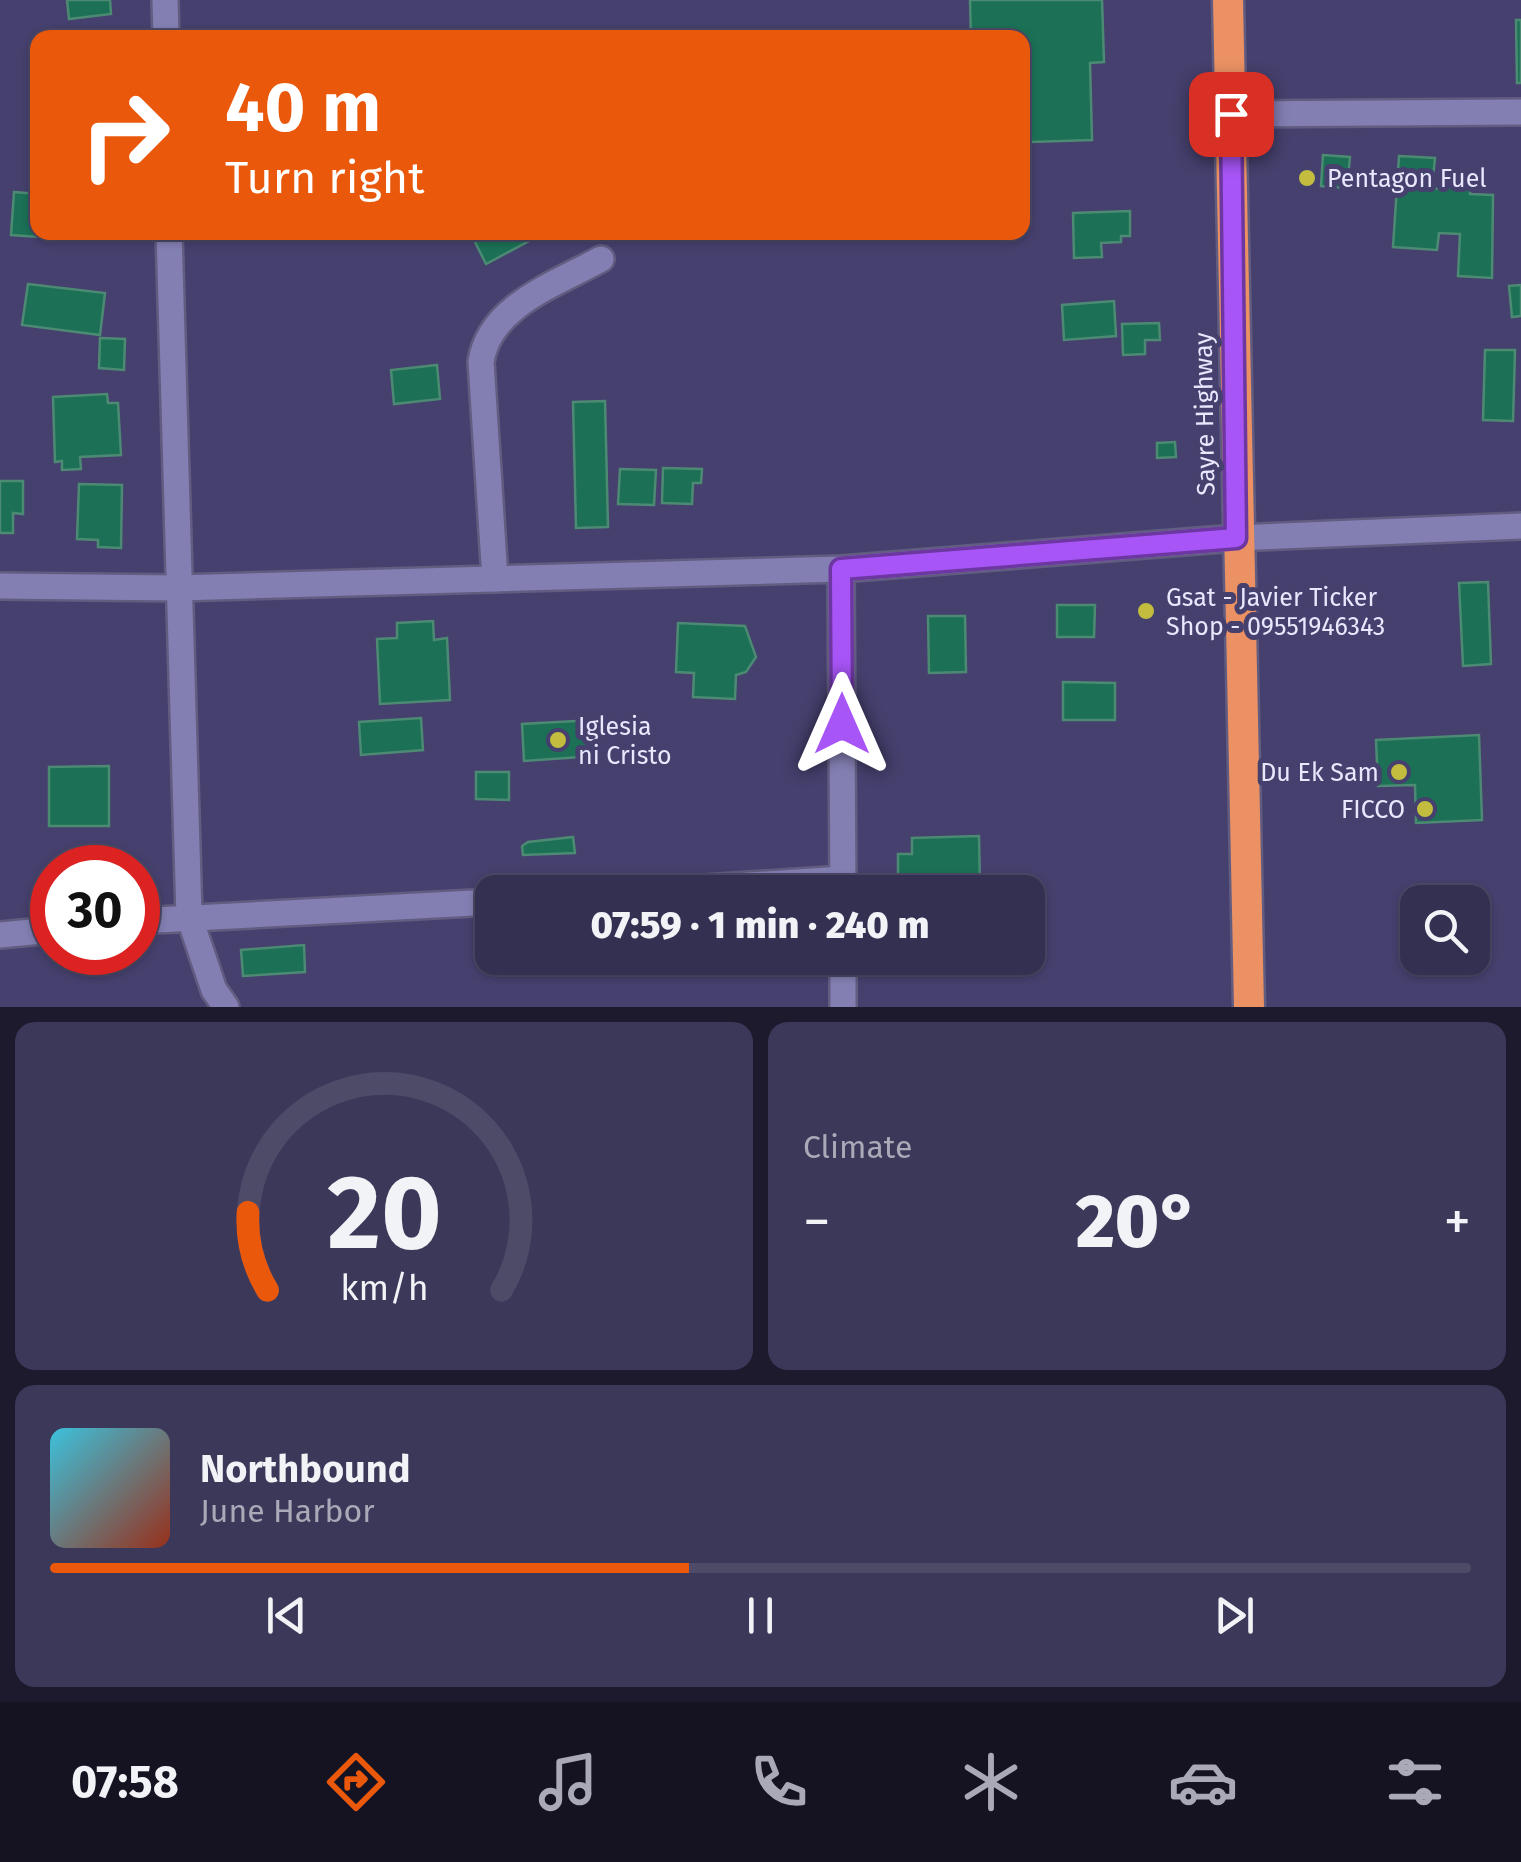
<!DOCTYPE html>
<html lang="en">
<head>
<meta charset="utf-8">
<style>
	:root { --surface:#343052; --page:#3c3859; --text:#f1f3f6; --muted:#a9a9b8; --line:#4e4b69; --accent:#ea580c }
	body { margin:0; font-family:"Fira Sans",sans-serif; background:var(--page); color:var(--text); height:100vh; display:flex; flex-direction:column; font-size:38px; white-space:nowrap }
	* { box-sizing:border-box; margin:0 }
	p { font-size:32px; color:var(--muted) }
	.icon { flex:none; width:55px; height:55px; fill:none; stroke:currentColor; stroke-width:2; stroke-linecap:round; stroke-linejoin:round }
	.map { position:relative; height:1007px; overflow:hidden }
	.details { display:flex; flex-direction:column; gap:15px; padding:15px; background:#1d1a2d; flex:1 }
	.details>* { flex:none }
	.hud { position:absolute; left:30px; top:30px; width:1000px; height:210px; border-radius:20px; box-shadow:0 2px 8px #0004,0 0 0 2px var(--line); background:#ea580c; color:#fff; overflow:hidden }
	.tools { position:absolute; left:1400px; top:885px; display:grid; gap:20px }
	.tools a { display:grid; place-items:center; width:90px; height:90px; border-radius:20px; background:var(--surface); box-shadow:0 2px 8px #0004,0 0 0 2px var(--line); font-size:50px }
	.speed { position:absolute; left:30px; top:845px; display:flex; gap:20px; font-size:50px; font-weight:700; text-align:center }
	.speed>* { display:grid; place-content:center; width:130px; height:130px; border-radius:50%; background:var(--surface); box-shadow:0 2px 8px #0004,0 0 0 2px var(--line); line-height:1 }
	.speed .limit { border:15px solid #d22; background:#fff; color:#111 }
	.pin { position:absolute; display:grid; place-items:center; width:85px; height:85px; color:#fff; margin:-42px; border-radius:20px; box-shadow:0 5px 15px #0006 }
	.me { position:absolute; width:110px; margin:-55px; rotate:0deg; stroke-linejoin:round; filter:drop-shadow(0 0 8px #0008) }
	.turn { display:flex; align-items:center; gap:35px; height:210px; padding:0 30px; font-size:45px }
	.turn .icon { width:130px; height:130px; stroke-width:2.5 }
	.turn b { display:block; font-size:70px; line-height:85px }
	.big { font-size:75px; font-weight:800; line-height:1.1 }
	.details .tile { flex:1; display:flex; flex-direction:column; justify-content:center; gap:15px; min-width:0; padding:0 35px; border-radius:20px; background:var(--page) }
	.details .dial { align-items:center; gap:0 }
	.dial svg { height:260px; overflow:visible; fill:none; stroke:var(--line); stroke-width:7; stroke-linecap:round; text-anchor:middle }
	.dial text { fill:var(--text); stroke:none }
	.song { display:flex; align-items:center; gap:30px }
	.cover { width:120px; height:120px; border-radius:15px; background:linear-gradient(135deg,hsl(190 70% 55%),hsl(10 70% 35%)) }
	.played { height:10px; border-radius:5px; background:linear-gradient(90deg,var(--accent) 45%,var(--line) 45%) }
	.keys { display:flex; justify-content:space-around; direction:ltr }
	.heat { display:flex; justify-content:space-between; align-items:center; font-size:55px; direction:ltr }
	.details .tiles { flex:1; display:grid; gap:15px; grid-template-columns:1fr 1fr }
	.tile:last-child { grid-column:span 2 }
	.trip { position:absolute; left:475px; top:875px; width:570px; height:100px; border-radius:20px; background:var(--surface); box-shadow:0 2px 8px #0004,0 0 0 2px var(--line); font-weight:800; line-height:100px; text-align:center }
	.dock { display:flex; height:160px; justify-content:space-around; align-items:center; background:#151321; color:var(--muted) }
	.dock .icon { width:70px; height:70px }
	.dock .current { color:var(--accent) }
	.dock b { font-size:45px; color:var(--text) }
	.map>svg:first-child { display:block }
	.building { fill:#1b7056; stroke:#4c8a73; stroke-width:2.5 }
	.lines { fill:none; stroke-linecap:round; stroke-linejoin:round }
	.street-casing { stroke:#615c80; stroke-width:30 }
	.highway-casing { stroke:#615c80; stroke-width:35 }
	.street { stroke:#837fb2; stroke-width:25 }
	.highway { stroke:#eb9163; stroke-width:30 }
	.route-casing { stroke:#6d37a1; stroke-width:25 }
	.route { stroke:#a855f7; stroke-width:18 }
	.poi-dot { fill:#c2bd3f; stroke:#45406d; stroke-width:4 }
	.labels { text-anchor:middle; stroke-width:10; stroke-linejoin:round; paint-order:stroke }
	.poi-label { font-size:25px; fill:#e8e7fd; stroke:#45406d; text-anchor:start }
	.street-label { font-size:25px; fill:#e8e7fd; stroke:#45406d }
</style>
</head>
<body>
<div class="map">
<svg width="1521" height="1007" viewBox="0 0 1521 1007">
	<rect width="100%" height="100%" fill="#45406d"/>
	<g class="building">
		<polygon points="67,0 110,0 111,14 69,19"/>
		<polygon points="970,0 1102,0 1104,62 1090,63 1092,140 1031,142 1030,101 1022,101 1022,38 971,38"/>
		<polygon points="1516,20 1521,20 1521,83 1517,83"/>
		<polygon points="1323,155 1350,157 1347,188 1321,186"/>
		<polygon points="1399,156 1435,158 1432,188 1440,189 1440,180 1471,182 1470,194 1493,195 1492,278 1458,276 1460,234 1439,233 1437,250 1393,247"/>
		<polygon points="14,192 38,194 38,232 70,232 69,239 11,235"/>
		<polygon points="1130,211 1130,236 1121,236 1121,242 1101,243 1102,257 1074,258 1073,213"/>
		<polygon points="470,232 546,232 486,264"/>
		<polygon points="28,284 105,293 100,335 22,325"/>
		<polygon points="1521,285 1521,316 1512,317 1509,286"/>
		<polygon points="1114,301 1116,336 1064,340 1062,305"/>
		<polygon points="1159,323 1160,340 1145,340 1145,354 1123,355 1122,324"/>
		<polygon points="100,338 125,339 124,370 99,368"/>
		<polygon points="1485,350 1515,350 1513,421 1483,420"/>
		<polygon points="437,365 440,399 394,404 391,370"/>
		<polygon points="107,394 108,403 118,403 121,455 80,457 81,469 62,470 62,461 55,462 53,397"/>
		<polygon points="605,401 608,527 576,528 573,402"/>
		<polygon points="1175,442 1176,457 1157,458 1157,443"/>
		<polygon points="663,468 702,469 701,483 693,483 692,504 662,503"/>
		<polygon points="620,469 656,470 654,505 618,504"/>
		<polygon points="0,481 23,481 23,514 13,513 13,533 0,533"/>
		<polygon points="79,484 122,485 121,548 98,547 98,540 77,539"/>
		<polygon points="1488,582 1491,664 1463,666 1459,583"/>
		<polygon points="1057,605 1095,605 1094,637 1057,637"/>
		<polygon points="928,616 965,616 966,672 929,673"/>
		<polygon points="433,621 434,640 447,638 450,700 380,704 377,639 397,638 397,623"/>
		<polygon points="678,623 745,626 756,657 746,672 736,675 735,699 693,697 694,673 676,672"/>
		<polygon points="1063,682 1115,683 1115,720 1063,720"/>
		<polygon points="421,718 423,750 361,755 359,722"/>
		<polygon points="593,720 595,756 524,761 522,724"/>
		<polygon points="1479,735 1482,820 1416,823 1415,785 1378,786 1376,740"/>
		<polygon points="109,766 109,826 49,826 49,767"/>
		<polygon points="476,772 509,772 509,800 476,799"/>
		<polygon points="979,836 980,886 913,887 913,876 898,876 898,854 912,854 912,838"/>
		<polygon points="573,837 575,853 523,855 522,846 528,842"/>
		<polygon points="304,945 305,972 243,976 241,950"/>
	</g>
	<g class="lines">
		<defs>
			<g id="street">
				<polyline points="165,0 166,38"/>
				<polyline points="1231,114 1521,112"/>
				<polyline points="169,232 189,916 214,990 226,1007"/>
				<polyline points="841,569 843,892"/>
				<path d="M495,579L481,362C489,306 556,284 601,259"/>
				<polyline points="0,586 177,588 841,569 1236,538 1521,526"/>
				<polyline points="642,892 843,879"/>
				<polyline points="138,921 492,902"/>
				<polyline points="0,935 52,930"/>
				<polyline points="843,958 843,1007"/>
			</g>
			<polyline id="highway" points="1228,0 1249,1007"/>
		</defs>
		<use href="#street" class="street-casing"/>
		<use href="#highway" class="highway-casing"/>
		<use href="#street" class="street"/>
		<use href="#highway" class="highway"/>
	</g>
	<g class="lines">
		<defs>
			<polyline id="route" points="842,724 841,569 1236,538 1231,114"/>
		</defs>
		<use href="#route" class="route-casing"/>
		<use href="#route" class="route"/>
	</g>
	<g class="poi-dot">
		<circle cx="1307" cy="178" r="10"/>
		<circle cx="1146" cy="611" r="10"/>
		<circle cx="558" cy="740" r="10"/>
		<circle cx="1399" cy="772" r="10"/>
		<circle cx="1425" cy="809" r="10"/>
	</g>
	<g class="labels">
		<g class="poi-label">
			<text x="1327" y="187">Pentagon Fuel</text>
			<text x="1166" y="606">Gsat - Javier Ticker<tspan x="1166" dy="29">Shop - 09551946343</tspan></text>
			<text x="578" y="735">Iglesia<tspan x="578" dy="29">ni Cristo</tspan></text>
			<text x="1379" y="781" text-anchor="end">Du Ek Sam</text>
			<text x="1405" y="818" text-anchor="end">FICCO</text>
		</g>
		<g class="street-label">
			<text transform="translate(1204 414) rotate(-91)" y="9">Sayre Highway</text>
		</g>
	</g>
</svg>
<div class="tools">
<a><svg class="icon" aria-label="search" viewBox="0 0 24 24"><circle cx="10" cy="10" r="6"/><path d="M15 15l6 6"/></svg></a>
</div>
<div class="speed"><div class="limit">30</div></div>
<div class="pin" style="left:1231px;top:114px;background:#d93025"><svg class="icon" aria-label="arrive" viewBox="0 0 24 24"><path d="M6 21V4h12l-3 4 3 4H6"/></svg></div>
<svg class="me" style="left:842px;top:724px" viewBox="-20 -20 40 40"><path d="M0-17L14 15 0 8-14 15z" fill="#a855f7" stroke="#fff" stroke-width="4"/></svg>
<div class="trip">07:59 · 1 min · 240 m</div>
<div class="hud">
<div class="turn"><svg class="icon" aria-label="right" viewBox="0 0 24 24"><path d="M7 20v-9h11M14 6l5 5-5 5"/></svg><div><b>40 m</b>Turn right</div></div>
</div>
</div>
<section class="details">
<div class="tiles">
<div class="tile dial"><svg viewBox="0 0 100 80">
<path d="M14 69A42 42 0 1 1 86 69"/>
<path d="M14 69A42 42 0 0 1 8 45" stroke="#ea580c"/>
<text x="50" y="56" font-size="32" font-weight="700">20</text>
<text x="50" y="72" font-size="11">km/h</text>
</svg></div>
<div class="tile"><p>Climate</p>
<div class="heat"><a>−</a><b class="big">20°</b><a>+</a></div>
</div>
<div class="tile">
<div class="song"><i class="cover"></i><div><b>Northbound</b><p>June Harbor</p></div></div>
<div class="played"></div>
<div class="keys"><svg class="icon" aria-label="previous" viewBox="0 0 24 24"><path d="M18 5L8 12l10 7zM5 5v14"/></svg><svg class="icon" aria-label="pause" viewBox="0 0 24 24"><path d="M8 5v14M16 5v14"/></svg><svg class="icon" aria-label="next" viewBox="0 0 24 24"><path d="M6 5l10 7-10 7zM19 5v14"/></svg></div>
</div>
</div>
</section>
<nav class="dock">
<b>07:58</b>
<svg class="icon current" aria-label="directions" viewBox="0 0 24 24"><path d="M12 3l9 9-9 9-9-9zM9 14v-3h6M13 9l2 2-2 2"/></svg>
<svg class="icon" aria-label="music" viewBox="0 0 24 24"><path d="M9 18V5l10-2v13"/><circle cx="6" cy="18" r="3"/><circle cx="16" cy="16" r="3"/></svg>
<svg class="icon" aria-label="phone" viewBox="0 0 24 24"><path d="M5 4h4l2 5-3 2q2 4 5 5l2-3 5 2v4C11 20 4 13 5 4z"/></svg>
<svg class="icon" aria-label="climate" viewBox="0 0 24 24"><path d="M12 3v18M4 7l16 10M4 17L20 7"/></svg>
<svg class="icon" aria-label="car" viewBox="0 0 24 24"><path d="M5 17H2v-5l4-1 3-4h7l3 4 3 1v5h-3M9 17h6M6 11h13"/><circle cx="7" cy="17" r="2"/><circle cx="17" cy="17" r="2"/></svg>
<svg class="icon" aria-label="filters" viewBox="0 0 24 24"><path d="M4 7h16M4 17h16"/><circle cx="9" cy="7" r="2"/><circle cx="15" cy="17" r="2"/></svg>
</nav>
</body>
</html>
